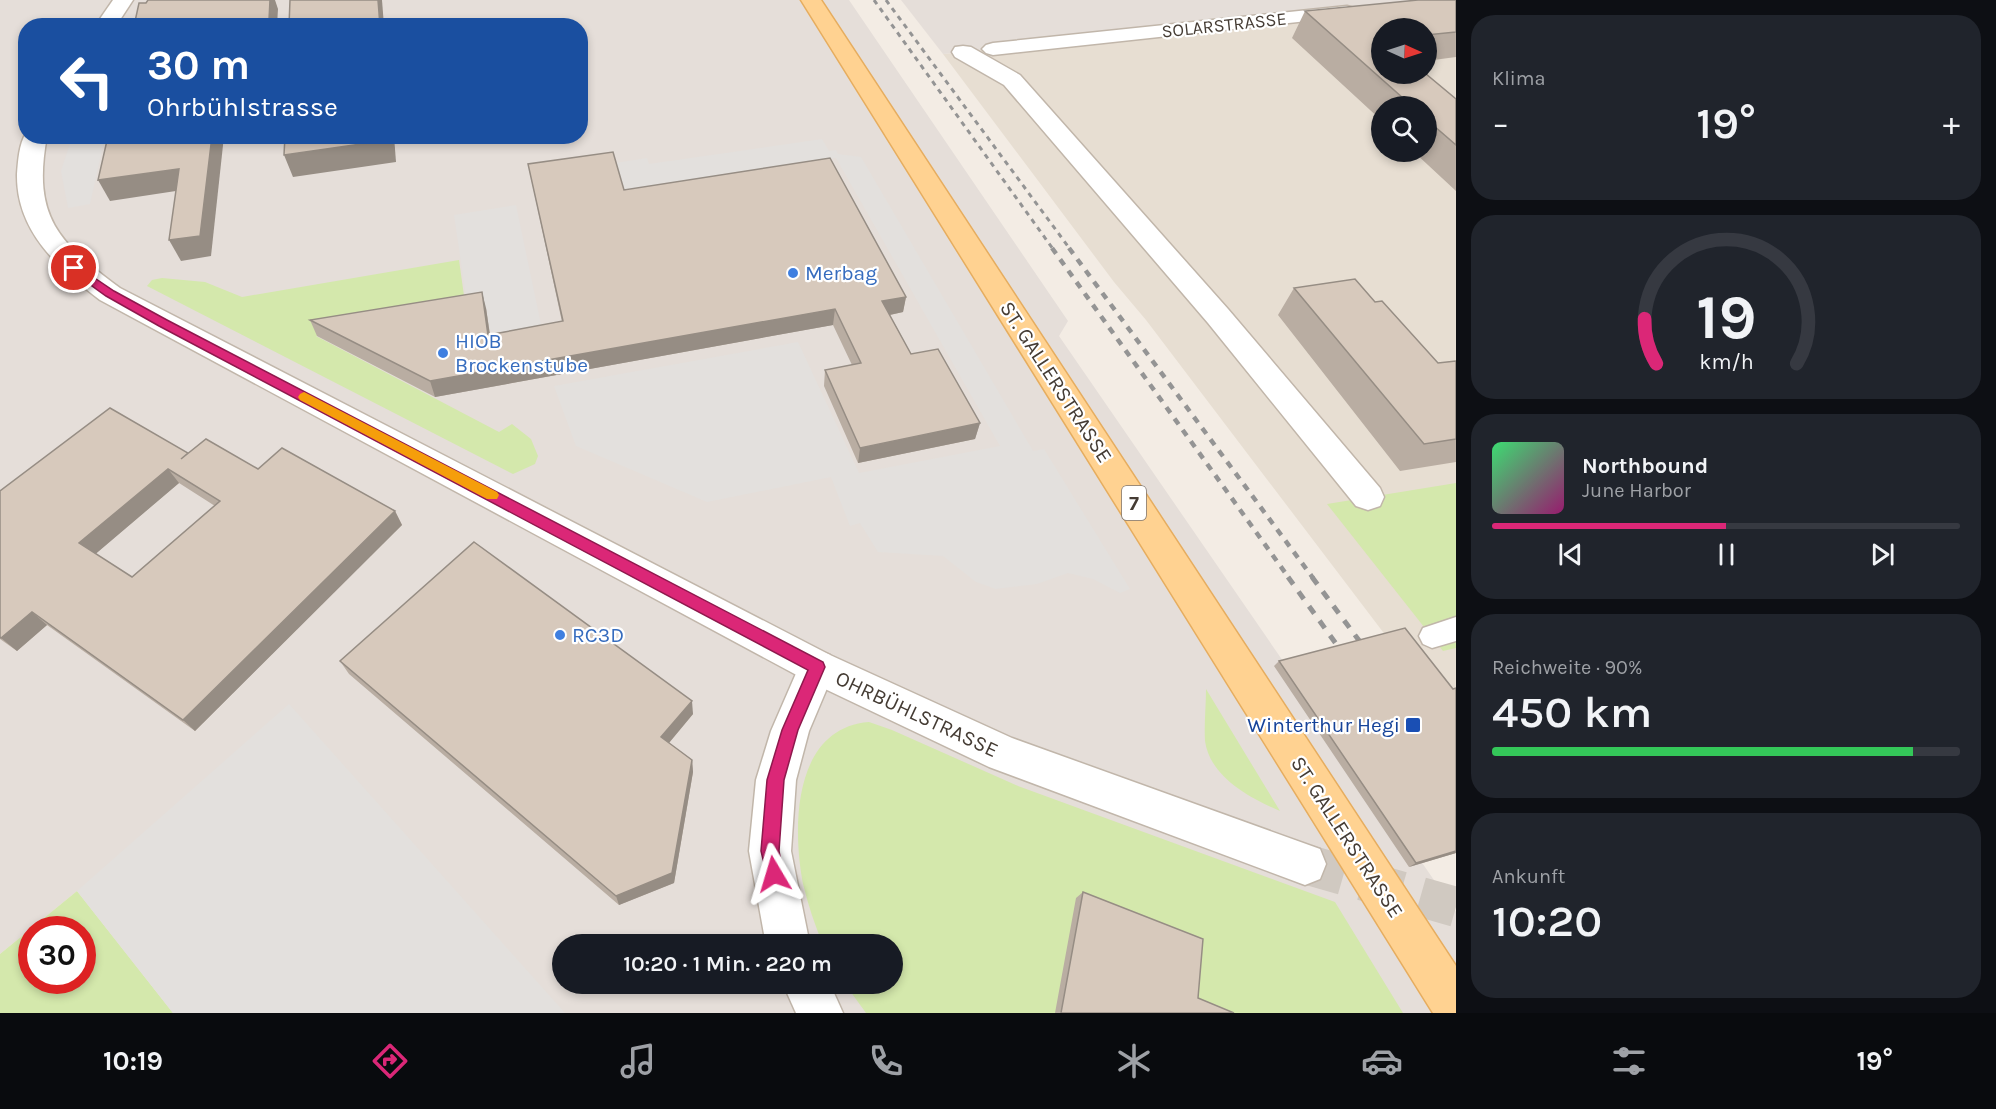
<!DOCTYPE html>
<html lang="de">
<head>
<meta charset="utf-8">
<style>
	:root { --surface:#171b24; --page:#20242c; --text:#f1f3f6; --muted:#9ea1a6; --line:#363941; --accent:#db2777 }
	body { margin:0; font-family:Karla,sans-serif; background:var(--page); color:var(--text); height:100vh; display:flex; flex-direction:column; font-size:22px; white-space:nowrap }
	* { box-sizing:border-box; margin:0 }
	p { font-size:20px; color:var(--muted) }
	.icon { flex:none; width:33px; height:33px; fill:none; stroke:currentColor; stroke-width:2; stroke-linecap:round; stroke-linejoin:round }
	.map { position:relative; flex:1; overflow:hidden }
	.panel { display:flex; flex-direction:column; gap:15px; padding:15px; background:#0d0f14; width:540px }
	.panel>* { flex:none }
	.guide { position:absolute; left:18px; top:18px; width:570px; height:126px; border-radius:24px; box-shadow:0 3px 9px #0003; background:#1a4fa0; color:#fff; overflow:hidden }
	.needle { width:39px; rotate:93deg }
	.tools { position:absolute; left:1371px; top:18px; display:grid; gap:12px }
	.tools a { display:grid; place-items:center; width:66px; height:66px; border-radius:50%; background:var(--surface); box-shadow:0 3px 9px #0003; font-size:30px }
	.speed { position:absolute; left:18px; top:916px; display:flex; gap:12px; font-size:30px; font-weight:700; text-align:center }
	.speed>* { display:grid; place-content:center; width:78px; height:78px; border-radius:50%; background:var(--surface); box-shadow:0 3px 9px #0003; line-height:1 }
	.speed .limit { border:9px solid #d22; background:#fff; color:#111 }
	.pin { position:absolute; display:grid; place-items:center; width:51px; height:51px; color:#fff; margin:-26px; border:3px solid #fff; border-radius:50%; box-shadow:0 2px 6px #0007 }
	.me { position:absolute; width:66px; margin:-33px; rotate:353deg; stroke-linejoin:round; filter:drop-shadow(0 0 4px #0008) }
	.turn { display:flex; align-items:center; gap:21px; height:126px; padding:0 30px; font-size:27px }
	.turn .icon { width:78px; height:78px; stroke-width:2.5 }
	.turn b { display:block; font-size:42px; line-height:51px }
	.big { font-size:45px; font-weight:600; line-height:1.1 }
	.panel .card { flex:1; display:flex; flex-direction:column; justify-content:center; gap:9px; min-width:0; padding:0 21px; border-radius:24px; background:var(--page) }
	.panel .dial { align-items:center; gap:0 }
	.dial svg { height:156px; overflow:visible; fill:none; stroke:var(--line); stroke-width:7; stroke-linecap:round; text-anchor:middle }
	.dial text { fill:var(--text); stroke:none }
	.song { display:flex; align-items:center; gap:18px }
	.cover { width:72px; height:72px; border-radius:9px; background:linear-gradient(135deg,hsl(140 70% 55%),hsl(320 70% 35%)) }
	.played { height:6px; border-radius:3px; background:linear-gradient(90deg,var(--accent) 50%,var(--line) 50%) }
	.keys { display:flex; justify-content:space-around; direction:ltr }
	.heat { display:flex; justify-content:space-between; align-items:center; font-size:33px; direction:ltr }
	.charge { height:9px; border-radius:4px; background:linear-gradient(90deg,#34c759 90%,var(--line) 0) }
	.trip { position:absolute; left:552px; top:934px; width:351px; height:60px; border-radius:30px; background:var(--surface); box-shadow:0 3px 9px #0003; font-weight:600; line-height:60px; text-align:center }
	.tabs { display:flex; height:96px; justify-content:space-around; align-items:center; background:#090b0e; color:var(--muted) }
	.tabs .icon { width:42px; height:42px }
	.tabs .selected { color:var(--accent) }
	.tabs b { font-size:27px; color:var(--text) }
	main { display:flex; flex:1; min-height:0 }
	.map>svg:first-child { display:block }
	.residential { fill:#e7ded2; fill-rule:evenodd }
	.industrial { fill:#e5ded9; fill-rule:evenodd }
	.green { fill:#d4e8ac; fill-rule:evenodd }
	.parking { fill:#e3e0dd }
	.lines { fill:none; stroke-linecap:round; stroke-linejoin:round }
	.tertiary-tunnel { stroke:#d0c9c1; stroke-width:40; stroke-dasharray:40 20; stroke-linecap:butt }
	.pedestrian-casing { stroke:#c1b6aa; stroke-width:3 }
	.minor-casing { stroke:#c1b6aa; stroke-width:3 }
	.tertiary-casing { stroke:#c1b6aa; stroke-width:3 }
	.primary-casing { stroke:#e6ad5f; stroke-width:3 }
	.pedestrian { fill:#fff; fill-rule:evenodd }
	.minor { fill:#fff; fill-rule:evenodd }
	.tertiary { fill:#fff; fill-rule:evenodd }
	.primary { fill:#ffd291; fill-rule:evenodd }
	.rail-far2 { stroke:#949494; stroke-width:3; stroke-dasharray:5 5; stroke-linecap:butt }
	.rail-far1 { stroke:#949494; stroke-width:4.5; stroke-dasharray:7 7; stroke-linecap:butt }
	.rail { stroke:#949494; stroke-width:5; stroke-dasharray:9 9; stroke-linecap:butt }
	.wall { fill:#b9ada2; fill-rule:evenodd }
	.shaded-wall { fill:#968d84 }
	.building { fill:#d7c9bc; stroke:#968d84; stroke-width:1.5; fill-rule:evenodd }
	.route { fill:#db2777; stroke:#8e194d; stroke-width:1.5 }
	.slow { fill:#f59e0b }
	.shop-dot { fill:#3f7fe0; stroke:#fff; stroke-width:2 }
	.transit-dot { fill:#1a4fb4; stroke:#fff; stroke-width:2 }
	.labels { text-anchor:middle; stroke-width:4.5; stroke-linejoin:round; paint-order:stroke }
	.far-street-label { font-size:18px; fill:#453c34; stroke:#fff }
	.shield { fill:#fff; stroke:#7d7671; stroke-width:1.5 }
	.shield-label { font-size:20px; font-weight:bold; fill:#453c34 }
	.shop-label { font-size:21px; fill:#366cbe; stroke:#fff; text-anchor:start }
	.street-label { font-size:21px; fill:#453c34; stroke:#fff }
	.transit-label { font-size:21px; fill:#164399; stroke:#fff; text-anchor:end }
</style>
</head>
<body>
<main>
<div class="map">
<svg width="1456" height="1013" viewBox="0 0 1456 1013">
	<rect width="100%" height="100%" fill="#f3ece4"/>
	<path class="residential" d="M1456,1V707L1386,636L1146,320L1114,282L943,54ZM1382,28H1426V74H1382ZM1382,106H1426V152H1382Z"/>
	<g class="industrial">
		<path d="M0,0H849L1068,321L1059,336L1456,912V1013H173L77,891L0,954ZM26,26H580V136H26ZM562,945H892V984H562Z"/>
		<polygon points="901,0 1456,0 1456,1 943,54"/>
	</g>
	<g class="green">
		<polygon points="459,260 466,310 316,336 499,432 512,424 531,439 538,456 535,464 513,474 147,286 152,280 162,278 205,282 242,297"/>
		<polygon points="1456,483 1456,648 1443,651 1327,504"/>
		<path d="M1206,689L1280,811C1250,798 1210,777 1205,741C1204,724 1206,706 1206,689Z"/>
		<path d="M869,722L892,730L1018,786L1335,902L1403,1013H866L845,984H892V945H823C815,925 808,905 803,884C792,827 793,728 869,722Z"/>
		<path d="M77,891L173,1013H0V954ZM32,930H82V981H32Z"/>
	</g>
	<g class="parking">
		<polygon points="72,137 105,137 90,204 68,208 61,171"/>
		<polygon points="822,139 829,151 836,150 838,154 861,157 1033,451 1044,449 1130,589 1120,593 1093,579 1068,573 1037,584 996,589 976,582 943,556 878,552 860,523 850,526 831,477 707,502 576,446 554,386 798,342 859,473 1000,446 836,158 624,190 615,163 647,158 649,164"/>
		<polygon points="516,205 543,334 491,343 468,311 454,215"/>
		<polygon points="289,704 565,1013 173,1013 77,891"/>
	</g>
	<g class="lines">
		<polyline class="tertiary-tunnel" points="1305,864 1456,907"/>
		<defs>
			<polygon id="pedestrian" points="1456,617 1456,641 1432,648 1423,644 1419,636 1423,628"/>
			<g id="minor">
				<polygon points="1347,6 1354,8 1357,12 1354,16 993,55 986,53 982,49 986,45 993,43"/>
				<polygon points="963,46 971,47 1020,75 1228,309 1380,488 1384,497 1380,506 1368,510 1356,506 1208,323 1004,85 955,57 952,52 955,47"/>
				<polygon points="817,650 830,655 836,667 809,731 796,780 791,851 810,945 766,945 749,851 756,780 771,731 804,655"/>
				<polygon points="783,984 830,984 843,1013 796,1013"/>
			</g>
			<g id="tertiary">
				<polygon points="113,0 133,0 116,26 95,26"/>
				<path d="M26,133V136H47C32,217 58,242 120,288L830,655L1012,738L1320,849L1326,864L1320,879L1305,885L989,767L804,679L100,300C58,268 16,231 17,174C18,161 19,144 26,133Z"/>
			</g>
			<polygon id="primary" points="801,0 821,0 1456,966 1456,1013 1433,1013"/>
		</defs>
		<use href="#pedestrian" class="pedestrian-casing"/>
		<use href="#minor" class="minor-casing"/>
		<use href="#tertiary" class="tertiary-casing"/>
		<use href="#primary" class="primary-casing"/>
		<use href="#pedestrian" class="pedestrian"/>
		<use href="#minor" class="minor"/>
		<use href="#tertiary" class="tertiary"/>
		<use href="#primary" class="primary"/>
		<g class="rail-far2">
			<polyline points="874,0 1053,249"/>
			<polyline points="886,0 1070,249"/>
		</g>
		<g class="rail-far1">
			<polyline points="1052,248 1289,578"/>
			<polyline points="1069,248 1313,578"/>
		</g>
		<g class="rail">
			<polyline points="1288,577 1347,659"/>
			<polyline points="1312,577 1369,654"/>
		</g>
	</g>
	<g class="wall">
		<polygon points="1456,0 1456,57 1426,61 1426,28 1382,28 1382,74 1456,99 1456,191 1414,152 1426,152 1426,106 1382,106 1382,121 1292,38 1305,11"/>
		<polygon points="528,164 624,190 906,297 903,312 890,315 911,354 980,423 975,439 858,463 824,386 825,370 852,365 833,325 435,397 317,336 310,320 486,308 490,334 562,322"/>
		<polygon points="1294,288 1375,302 1438,363 1456,361 1456,462 1400,471 1278,315"/>
		<path d="M188,453L258,469L395,511L402,525L195,731L47,625L17,651L0,639V491ZM179,483L215,506L132,577L95,554Z"/>
		<polygon points="340,661 693,714 669,743 692,760 693,772 674,883 619,905 349,674"/>
		<polygon points="1279,661 1453,689 1456,688 1456,853 1409,867 1274,666"/>
		<polygon points="1083,892 1198,998 1234,1013 1055,1013 1076,898"/>
	</g>
	<g class="shaded-wall">
		<polygon points="270,0 275,0 278,9 277,26 226,26 226,24"/>
		<polygon points="378,0 382,0 384,26 380,26"/>
		<polygon points="212,136 224,136 211,256 181,261 169,240"/>
		<polygon points="389,136 394,136 396,162 293,177 284,155"/>
		<polygon points="179,169 189,189 110,201 98,180"/>
		<polygon points="482,292 486,308 492,350 488,335"/>
		<polygon points="906,297 903,312 880,317 882,301"/>
		<polygon points="835,309 833,325 435,397 430,381"/>
		<polygon points="980,423 975,439 858,463 860,448"/>
		<polygon points="168,469 179,483 92,557 79,543"/>
		<polygon points="395,511 402,525 195,731 183,720"/>
		<polygon points="32,612 47,625 17,651 1,638"/>
		<polygon points="692,701 693,714 663,750 661,737"/>
		<polygon points="692,760 693,772 674,883 619,905 616,896"/>
		<polygon points="1456,851 1456,853 1409,867 1416,863"/>
	</g>
	<g class="building">
		<polygon points="148,0 270,0 269,20 226,24 226,26 134,26 139,3 146,3"/>
		<polygon points="290,0 378,0 380,26 289,26"/>
		<polygon points="1418,0 1456,0 1456,32 1426,35 1426,28 1382,28 1382,74 1426,74 1456,99 1456,145 1426,119 1426,106 1412,106 1305,11"/>
		<polygon points="108,136 212,136 200,236 169,240 179,169 98,180"/>
		<polygon points="285,136 389,136 389,140 284,155"/>
		<polygon points="613,152 624,190 830,158 906,297 882,301 911,354 938,349 980,423 860,448 825,370 861,363 835,309 430,381 310,320 482,292 488,335 563,321 528,164"/>
		<polygon points="1355,279 1375,302 1382,301 1438,363 1456,361 1456,439 1424,444 1294,288"/>
		<path d="M110,408L188,453L181,459L206,439L258,469L282,448L395,511L183,720L32,612L1,638L0,637V491ZM168,469L220,501L132,577L79,543Z"/>
		<polygon points="474,542 692,701 661,737 692,760 672,873 616,896 340,661"/>
		<polygon points="1405,628 1453,689 1456,688 1456,851 1416,863 1279,661"/>
		<polygon points="1083,892 1203,939 1198,998 1234,1013 1061,1013"/>
	</g>
	<polygon class="route" points="74,264 114,291 167,320 823,662 825,667 798,730 784,780 779,851 783,874 780,880 774,883 768,880 761,851 767,780 782,730 808,670 159,326 106,296 70,270 70,265"/>
	<polygon class="slow" points="304,392 497,492 499,495 497,499 487,499 300,400 298,397 300,394"/>
	<g class="shop-dot">
		<circle cx="793" cy="273" r="6"/>
		<circle cx="443" cy="353" r="6"/>
		<circle cx="560" cy="635" r="6"/>
	</g>
	<rect class="transit-dot" x="1405" y="717" width="16" height="16" rx="3"/>
	<g class="labels">
		<g class="far-street-label">
			<text transform="translate(1224 25) rotate(-6)" y="6">SOLARSTRASSE</text>
		</g>
		<rect class="shield" x="1122" y="486" width="24" height="34" rx="4.5"/>
		<g class="shield-label">
			<text x="1134" y="510">7</text>
		</g>
		<g class="shop-label">
			<text x="805" y="280">Merbag</text>
			<text x="455" y="348">HIOB<tspan x="455" dy="24">Brockenstube</tspan></text>
			<text x="572" y="642">RC3D</text>
		</g>
		<g class="street-label">
			<text transform="translate(1056 382) rotate(57)" y="7">ST. GALLERSTRASSE</text>
			<text transform="translate(917 714) rotate(25)" y="7">OHRBÜHLSTRASSE</text>
			<text transform="translate(1347 837) rotate(57)" y="7">ST. GALLERSTRASSE</text>
		</g>
		<g class="transit-label">
			<text x="1400" y="732">Winterthur Hegi</text>
		</g>
	</g>
</svg>
<div class="tools">
<a><svg class="needle" viewBox="-14 -14 28 28"><path d="M0-13l5 13h-10z" fill="#e53935"/><path d="M0 13l5-13h-10z" fill="#9ea1a6"/></svg></a>
<a><svg class="icon" aria-label="search" viewBox="0 0 24 24"><circle cx="10" cy="10" r="6"/><path d="M15 15l6 6"/></svg></a>
</div>
<div class="speed"><div class="limit">30</div></div>
<div class="pin" style="left:74px;top:268px;background:#d93025"><svg class="icon" aria-label="arrive" viewBox="0 0 24 24"><path d="M6 21V4h12l-3 4 3 4H6"/></svg></div>
<svg class="me" style="left:774px;top:874px" viewBox="-20 -20 40 40"><path d="M0-17L14 15 0 8-14 15z" fill="#db2777" stroke="#fff" stroke-width="4"/></svg>
<div class="trip">10:20 · 1 Min. · 220 m</div>
<div class="guide">
<div class="turn"><svg class="icon" aria-label="left" viewBox="0 0 24 24"><path d="M17 20v-9H6M10 6l-5 5 5 5"/></svg><div><b>30 m</b>Ohrbühlstrasse</div></div>
</div>
</div>
<section class="panel">
<div class="card"><p>Klima</p>
<div class="heat"><a>−</a><b class="big">19°</b><a>+</a></div>
</div>
<div class="card dial"><svg viewBox="0 0 100 80">
<path d="M14 69A42 42 0 1 1 86 69"/>
<path d="M14 69A42 42 0 0 1 8 46" stroke="#db2777"/>
<text x="50" y="56" font-size="32" font-weight="700">19</text>
<text x="50" y="72" font-size="11">km/h</text>
</svg></div>
<div class="card">
<div class="song"><i class="cover"></i><div><b>Northbound</b><p>June Harbor</p></div></div>
<div class="played"></div>
<div class="keys"><svg class="icon" aria-label="previous" viewBox="0 0 24 24"><path d="M18 5L8 12l10 7zM5 5v14"/></svg><svg class="icon" aria-label="pause" viewBox="0 0 24 24"><path d="M8 5v14M16 5v14"/></svg><svg class="icon" aria-label="next" viewBox="0 0 24 24"><path d="M6 5l10 7-10 7zM19 5v14"/></svg></div>
</div>
<div class="card"><p>Reichweite · 90%</p><b class="big">450 km</b><div class="charge"></div></div>
<div class="card"><p>Ankunft</p><b class="big">10:20</b></div>
</section>
</main>
<nav class="tabs">
<b>10:19</b>
<svg class="icon selected" aria-label="directions" viewBox="0 0 24 24"><path d="M12 3l9 9-9 9-9-9zM9 14v-3h6M13 9l2 2-2 2"/></svg>
<svg class="icon" aria-label="music" viewBox="0 0 24 24"><path d="M9 18V5l10-2v13"/><circle cx="6" cy="18" r="3"/><circle cx="16" cy="16" r="3"/></svg>
<svg class="icon" aria-label="phone" viewBox="0 0 24 24"><path d="M5 4h4l2 5-3 2q2 4 5 5l2-3 5 2v4C11 20 4 13 5 4z"/></svg>
<svg class="icon" aria-label="climate" viewBox="0 0 24 24"><path d="M12 3v18M4 7l16 10M4 17L20 7"/></svg>
<svg class="icon" aria-label="car" viewBox="0 0 24 24"><path d="M5 17H2v-5l4-1 3-4h7l3 4 3 1v5h-3M9 17h6M6 11h13"/><circle cx="7" cy="17" r="2"/><circle cx="17" cy="17" r="2"/></svg>
<svg class="icon" aria-label="filters" viewBox="0 0 24 24"><path d="M4 7h16M4 17h16"/><circle cx="9" cy="7" r="2"/><circle cx="15" cy="17" r="2"/></svg>
<b>19°</b>
</nav>
</body>
</html>
